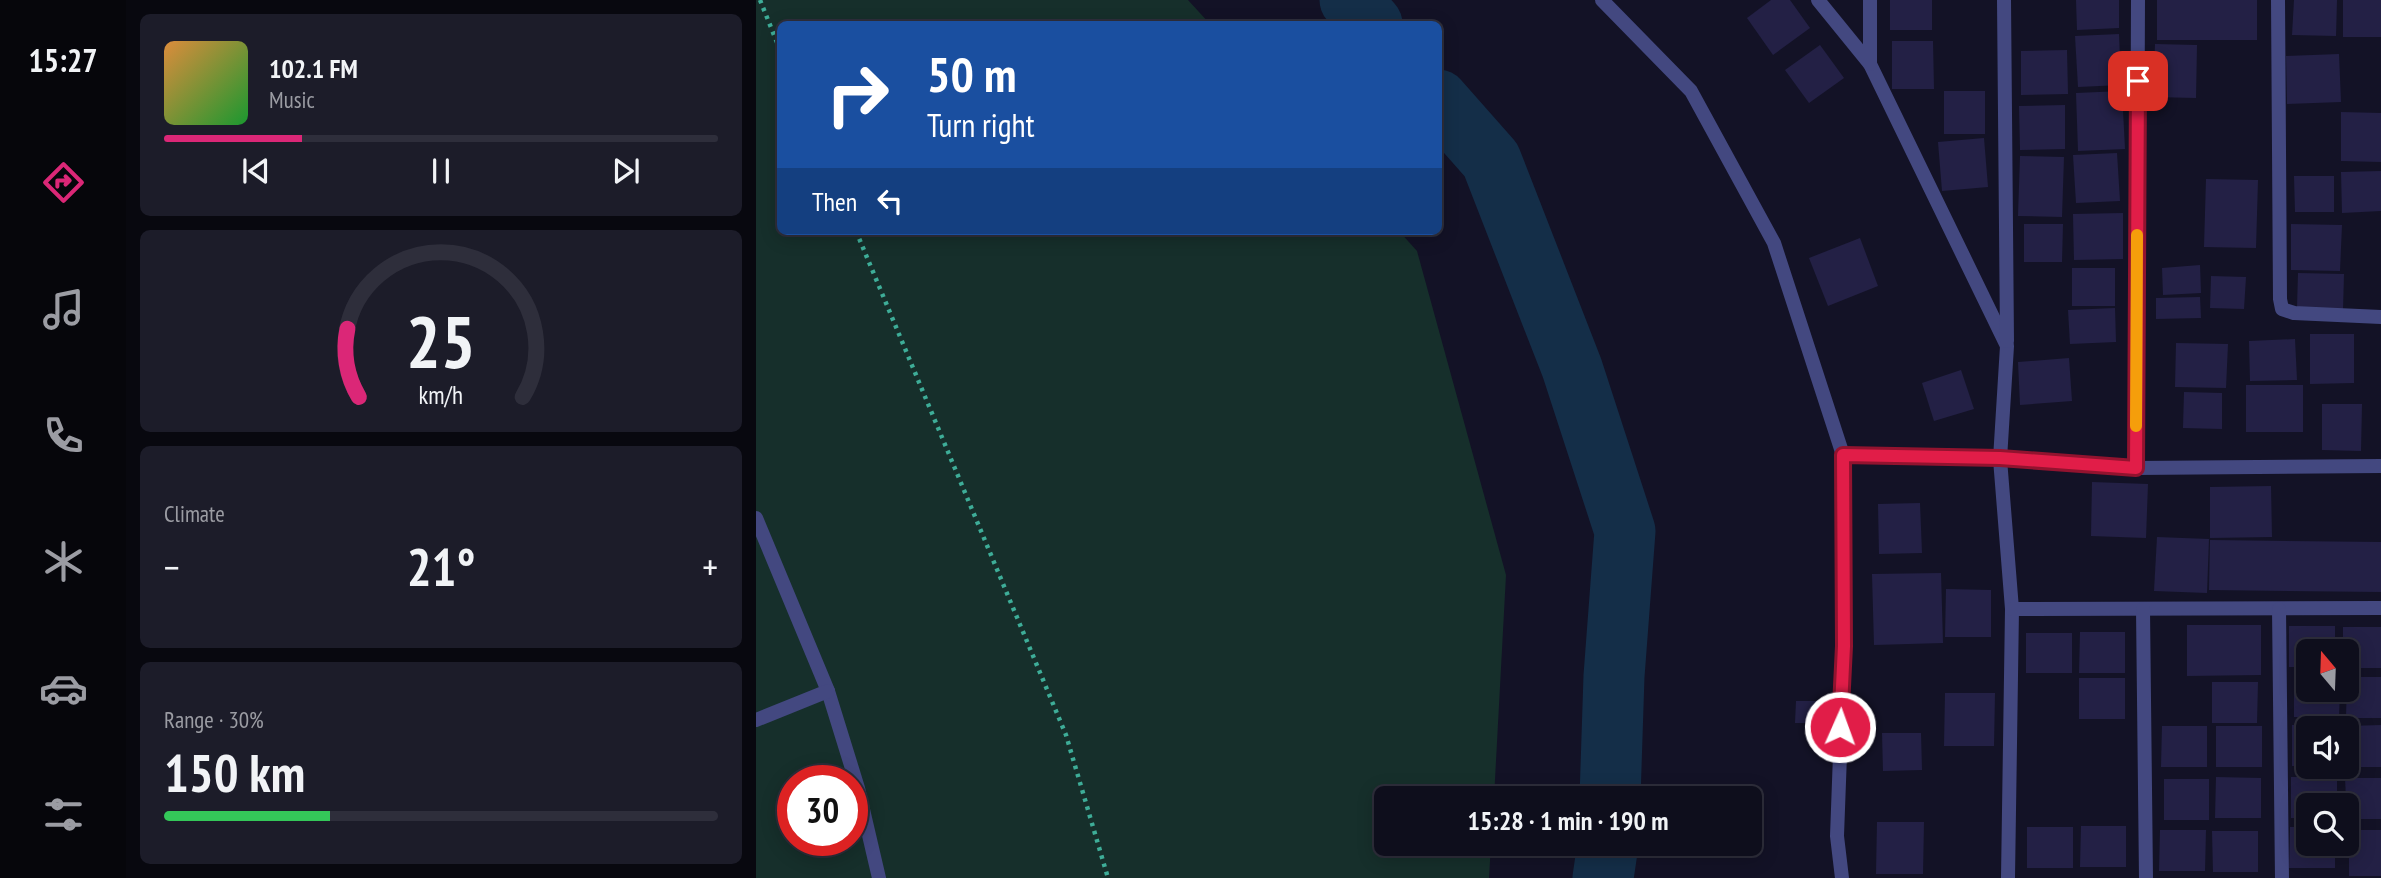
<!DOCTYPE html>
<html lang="en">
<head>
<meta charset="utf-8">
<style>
	:root { --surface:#0e0e1c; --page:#1c1c29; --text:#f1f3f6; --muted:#9b9ca3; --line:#2e2e3b; --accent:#db2777 }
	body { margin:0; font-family:"PT Sans Narrow",sans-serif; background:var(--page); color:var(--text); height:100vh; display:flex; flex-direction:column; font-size:26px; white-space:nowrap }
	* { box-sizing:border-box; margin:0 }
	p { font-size:23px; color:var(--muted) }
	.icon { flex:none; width:38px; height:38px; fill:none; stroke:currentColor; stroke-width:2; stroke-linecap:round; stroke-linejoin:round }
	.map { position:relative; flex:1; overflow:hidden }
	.drawer { display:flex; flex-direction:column; gap:14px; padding:14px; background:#08080f; width:630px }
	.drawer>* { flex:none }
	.guide { position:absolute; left:21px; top:21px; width:665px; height:214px; border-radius:10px; box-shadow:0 4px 18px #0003,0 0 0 2px var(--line); background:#1a4fa0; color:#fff; overflow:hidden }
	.needle { width:46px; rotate:341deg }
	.buttons { position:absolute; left:1540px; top:639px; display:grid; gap:14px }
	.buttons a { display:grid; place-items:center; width:63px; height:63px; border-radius:10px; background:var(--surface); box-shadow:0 4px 18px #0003,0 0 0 2px var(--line); font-size:35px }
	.speed { position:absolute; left:21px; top:765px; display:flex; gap:14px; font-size:35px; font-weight:700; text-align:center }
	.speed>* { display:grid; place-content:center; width:91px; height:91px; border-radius:50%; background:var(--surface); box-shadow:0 4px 18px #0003,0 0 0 2px var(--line); line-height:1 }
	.speed .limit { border:10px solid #d22; background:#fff; color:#111 }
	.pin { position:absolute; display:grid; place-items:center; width:60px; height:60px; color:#fff; margin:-30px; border-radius:14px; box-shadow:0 4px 10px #0006 }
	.me { position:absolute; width:77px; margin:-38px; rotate:2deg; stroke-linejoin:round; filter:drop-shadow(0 0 5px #0008) }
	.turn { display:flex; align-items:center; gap:24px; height:147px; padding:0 35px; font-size:32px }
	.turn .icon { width:91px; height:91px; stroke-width:2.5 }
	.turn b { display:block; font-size:49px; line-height:60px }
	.then { display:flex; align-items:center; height:66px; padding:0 35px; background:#0003; gap:14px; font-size:26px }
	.big { font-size:52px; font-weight:600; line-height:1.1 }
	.drawer .tile { flex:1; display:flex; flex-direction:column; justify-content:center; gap:10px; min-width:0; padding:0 24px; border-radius:10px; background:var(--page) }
	.drawer .dial { align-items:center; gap:0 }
	.dial svg { height:182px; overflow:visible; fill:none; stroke:var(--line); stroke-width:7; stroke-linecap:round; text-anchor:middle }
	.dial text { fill:var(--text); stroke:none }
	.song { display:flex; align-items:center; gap:21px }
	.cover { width:84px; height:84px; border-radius:10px; background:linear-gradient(135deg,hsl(30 70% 55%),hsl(130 70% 35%)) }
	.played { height:7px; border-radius:4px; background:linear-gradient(90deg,var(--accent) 25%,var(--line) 25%) }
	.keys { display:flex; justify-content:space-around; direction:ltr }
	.heat { display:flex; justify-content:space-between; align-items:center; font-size:38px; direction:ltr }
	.charge { height:10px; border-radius:5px; background:linear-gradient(90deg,#34c759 30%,var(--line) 0) }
	.trip { position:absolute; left:618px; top:786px; width:388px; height:70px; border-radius:10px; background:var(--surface); box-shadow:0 4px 18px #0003,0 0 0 2px var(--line); font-weight:600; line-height:70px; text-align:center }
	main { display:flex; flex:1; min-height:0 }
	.menu { display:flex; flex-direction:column; width:126px; justify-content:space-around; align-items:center; background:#06060b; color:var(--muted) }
	.menu .icon { width:49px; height:49px }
	.menu .current { color:var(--accent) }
	.menu b { font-size:32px; color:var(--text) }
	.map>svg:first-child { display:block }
	.grass { fill:#162f2b; fill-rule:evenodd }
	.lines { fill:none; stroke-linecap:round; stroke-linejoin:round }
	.river { stroke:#142e48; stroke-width:61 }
	.building { fill:#232045 }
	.path { stroke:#3ead98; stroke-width:4.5; stroke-dasharray:3.5 5; stroke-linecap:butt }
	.minor { stroke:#434880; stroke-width:14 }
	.route-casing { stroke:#92132f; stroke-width:18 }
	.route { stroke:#e11d48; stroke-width:12 }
	.slow { stroke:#f59e0b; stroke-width:12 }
</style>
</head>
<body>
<main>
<nav class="menu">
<b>15:27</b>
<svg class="icon current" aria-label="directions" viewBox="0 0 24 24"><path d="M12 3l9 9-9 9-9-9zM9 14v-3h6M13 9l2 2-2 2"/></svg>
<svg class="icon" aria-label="music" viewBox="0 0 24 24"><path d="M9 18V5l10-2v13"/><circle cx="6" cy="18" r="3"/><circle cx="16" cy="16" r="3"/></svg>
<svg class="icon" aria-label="phone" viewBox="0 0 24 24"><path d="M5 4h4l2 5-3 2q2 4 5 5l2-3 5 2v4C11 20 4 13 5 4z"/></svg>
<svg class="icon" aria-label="climate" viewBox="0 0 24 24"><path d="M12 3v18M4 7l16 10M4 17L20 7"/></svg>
<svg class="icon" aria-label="car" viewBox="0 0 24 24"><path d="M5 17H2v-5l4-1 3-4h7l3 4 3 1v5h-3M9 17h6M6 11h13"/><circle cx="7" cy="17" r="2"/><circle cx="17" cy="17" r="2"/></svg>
<svg class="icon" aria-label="filters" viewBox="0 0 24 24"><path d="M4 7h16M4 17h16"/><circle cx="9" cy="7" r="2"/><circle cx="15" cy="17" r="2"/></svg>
</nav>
<section class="drawer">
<div class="tile">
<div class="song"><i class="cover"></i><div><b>102.1 FM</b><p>Music</p></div></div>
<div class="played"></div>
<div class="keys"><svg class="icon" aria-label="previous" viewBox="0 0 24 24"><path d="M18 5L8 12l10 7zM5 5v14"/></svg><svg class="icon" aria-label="pause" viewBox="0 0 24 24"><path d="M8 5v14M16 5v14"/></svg><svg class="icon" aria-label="next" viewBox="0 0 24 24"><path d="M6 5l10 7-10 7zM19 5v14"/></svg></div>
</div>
<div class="tile dial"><svg viewBox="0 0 100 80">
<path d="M14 69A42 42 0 1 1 86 69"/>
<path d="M14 69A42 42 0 0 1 9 39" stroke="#db2777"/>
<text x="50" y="56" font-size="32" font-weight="700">25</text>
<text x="50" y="72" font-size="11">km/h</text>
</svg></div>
<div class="tile"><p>Climate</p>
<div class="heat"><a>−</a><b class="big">21°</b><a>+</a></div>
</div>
<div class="tile"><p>Range · 30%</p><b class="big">150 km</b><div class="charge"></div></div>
</section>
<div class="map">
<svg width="1625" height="878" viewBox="0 0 1625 878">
	<rect width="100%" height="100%" fill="#131226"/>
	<path class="grass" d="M0,0H432L454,24H24V231H643L661,251L750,575L738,798H630V844H735L733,878H0ZM37,780H96V840H37Z"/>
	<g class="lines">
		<g class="river">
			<polyline points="594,0 616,24"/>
			<polyline points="682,100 735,160 816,368 869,531 858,676 854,798"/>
			<polyline points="847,878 852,844"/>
		</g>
	</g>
	<g class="building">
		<polygon points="1015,0 1034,0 1054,28 1017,55 991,18"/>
		<rect x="1134" y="0" width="42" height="30"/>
		<polygon points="1320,0 1363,0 1363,28 1321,30"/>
		<rect x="1401" y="0" width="100" height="40"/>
		<polygon points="1538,0 1581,0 1580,36 1536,35"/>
		<rect x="1587" y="0" width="38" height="37"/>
		<polygon points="1363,34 1365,85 1322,87 1319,36"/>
		<polygon points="1136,41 1177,41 1178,89 1136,89"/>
		<polygon points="1399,44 1441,45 1440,98 1397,97"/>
		<polygon points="1064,45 1088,78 1053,103 1029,70"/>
		<polygon points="1311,50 1312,94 1265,95 1265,51"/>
		<polygon points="1583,54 1585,102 1531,104 1530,56"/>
		<rect x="1188" y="91" width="41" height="43"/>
		<polygon points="1366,91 1369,149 1322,151 1320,93"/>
		<polygon points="1309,105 1309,149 1264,150 1263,106"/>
		<polygon points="1585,112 1625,113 1625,162 1585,161"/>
		<polygon points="1228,138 1232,187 1186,191 1182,142"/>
		<polygon points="1361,153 1364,201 1320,203 1317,155"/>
		<polygon points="1264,156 1308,157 1306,217 1262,216"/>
		<polygon points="1625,171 1625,211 1586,213 1585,172"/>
		<polygon points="1538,176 1578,176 1578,212 1539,212"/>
		<polygon points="1450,179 1502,180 1500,248 1448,247"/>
		<polygon points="1367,213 1367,259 1318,260 1317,214"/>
		<polygon points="1268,224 1307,224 1306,262 1268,262"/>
		<polygon points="1535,224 1586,225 1584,271 1535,270"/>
		<polygon points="1104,238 1122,286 1072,306 1053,258"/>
		<polygon points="1444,265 1445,293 1407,295 1406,268"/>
		<rect x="1316" y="268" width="43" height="38"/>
		<polygon points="1542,273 1588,274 1587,310 1541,308"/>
		<polygon points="1455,276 1490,277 1488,309 1454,308"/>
		<polygon points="1444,297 1445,318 1400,319 1400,298"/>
		<polygon points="1359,308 1360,342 1314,344 1312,310"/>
		<polygon points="1554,334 1598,334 1598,383 1554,384"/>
		<polygon points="1539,339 1541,380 1494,381 1493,341"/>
		<polygon points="1420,343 1472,344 1470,388 1419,387"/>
		<polygon points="1313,358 1316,401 1264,405 1262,362"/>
		<polygon points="1205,370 1218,409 1178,421 1166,383"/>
		<rect x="1490" y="385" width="57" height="47"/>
		<polygon points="1428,392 1466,393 1466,429 1427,428"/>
		<polygon points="1566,404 1606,404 1605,451 1566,450"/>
		<polygon points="1336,482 1392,484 1390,538 1335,536"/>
		<polygon points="1515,486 1516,537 1454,538 1454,487"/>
		<polygon points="1164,503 1166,553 1123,554 1122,504"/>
		<polygon points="1401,537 1453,539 1451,593 1398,591"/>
		<polygon points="1454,540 1625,542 1625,592 1453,590"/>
		<polygon points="1185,573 1187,643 1118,645 1116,574"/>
		<polygon points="1190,589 1235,590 1235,637 1189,637"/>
		<polygon points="1431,625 1505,625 1505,675 1431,676"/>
		<polygon points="1533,626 1579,626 1579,651 1552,651 1552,667 1533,667"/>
		<polygon points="1587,627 1625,627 1625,668 1591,668 1591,651 1587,651"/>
		<polygon points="1324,632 1369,632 1369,673 1323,673"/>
		<rect x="1270" y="633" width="46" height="40"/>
		<polygon points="1538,676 1552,677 1552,690 1584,690 1583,718 1538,717"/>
		<polygon points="1591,677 1625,677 1625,718 1590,718"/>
		<rect x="1323" y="678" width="46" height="41"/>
		<polygon points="1456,682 1502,682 1501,723 1456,723"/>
		<polygon points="1189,693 1239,693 1238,746 1188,746"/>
		<polygon points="1040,701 1065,701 1065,723 1039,723"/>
		<polygon points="1536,725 1581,725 1581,728 1552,728 1552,766 1536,766"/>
		<polygon points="1625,725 1625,767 1592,767 1592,726"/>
		<polygon points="1406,726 1451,726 1451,767 1405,767"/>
		<rect x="1460" y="726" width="46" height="41"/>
		<polygon points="1126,733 1165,733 1166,770 1127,771"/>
		<polygon points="1460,777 1505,778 1505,818 1459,818"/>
		<polygon points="1535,777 1581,777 1581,805 1552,805 1552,818 1535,818"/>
		<polygon points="1589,778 1625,778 1625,819 1591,819"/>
		<rect x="1408" y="779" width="45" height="41"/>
		<polygon points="1121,822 1168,822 1167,874 1120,874"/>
		<polygon points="1325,826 1370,826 1370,867 1324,867"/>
		<rect x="1271" y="827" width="46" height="41"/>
		<polygon points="1534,827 1552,827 1552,844 1579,844 1579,868 1533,868"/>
		<polygon points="1404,830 1450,830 1449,871 1403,871"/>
		<rect x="1593" y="830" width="32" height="46"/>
		<polygon points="1456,831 1502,831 1502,872 1457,872"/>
	</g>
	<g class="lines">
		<g class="path">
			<polyline points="4,0 24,50"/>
			<polyline points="100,231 310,735 352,878"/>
		</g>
		<g class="minor">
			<polyline points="846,0 935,91 1018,243 1087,455 1088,646 1081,836 1086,878"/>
			<polyline points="1062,0 1114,64 1251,346 1244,459 1256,609 1252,878"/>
			<polyline points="1248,0 1251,341"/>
			<polyline points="1522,0 1524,299 1526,309 1538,313 1625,317"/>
			<polyline points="1114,64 1114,0"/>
			<polyline points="1087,455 1244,459 1380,468 1625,466"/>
			<polyline points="1380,468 1382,0"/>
			<polyline points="0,518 72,691 102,788 123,878"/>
			<polyline points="1256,609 1625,608"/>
			<polyline points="1387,609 1390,878"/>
			<polyline points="1523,609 1526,878"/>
			<polyline points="0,720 72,691"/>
		</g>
	</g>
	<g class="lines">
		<defs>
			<polyline id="route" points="1084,727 1088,646 1087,455 1244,458 1380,468 1382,81"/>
		</defs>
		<use href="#route" class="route-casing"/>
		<use href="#route" class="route"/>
		<polyline class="slow" points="1380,426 1381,235"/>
	</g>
</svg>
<div class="buttons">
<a><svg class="needle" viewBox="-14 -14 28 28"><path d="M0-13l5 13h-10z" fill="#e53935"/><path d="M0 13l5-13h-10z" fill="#9b9ca3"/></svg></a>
<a><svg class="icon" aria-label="sound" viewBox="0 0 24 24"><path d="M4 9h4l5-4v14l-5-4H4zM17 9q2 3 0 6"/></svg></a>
<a><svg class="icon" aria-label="search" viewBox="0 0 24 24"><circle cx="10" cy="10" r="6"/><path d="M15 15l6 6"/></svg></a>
</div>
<div class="speed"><div class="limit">30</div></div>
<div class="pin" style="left:1382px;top:81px;background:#d93025"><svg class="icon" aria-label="arrive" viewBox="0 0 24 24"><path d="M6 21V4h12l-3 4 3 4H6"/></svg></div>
<svg class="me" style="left:1084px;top:727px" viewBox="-20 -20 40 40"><circle r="17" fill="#e11d48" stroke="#fff" stroke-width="3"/><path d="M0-11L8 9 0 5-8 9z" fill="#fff"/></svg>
<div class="trip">15:28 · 1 min · 190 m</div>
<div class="guide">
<div class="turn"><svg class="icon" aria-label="right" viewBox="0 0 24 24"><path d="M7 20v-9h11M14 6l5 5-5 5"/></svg><div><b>50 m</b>Turn right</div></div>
<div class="then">Then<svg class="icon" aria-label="left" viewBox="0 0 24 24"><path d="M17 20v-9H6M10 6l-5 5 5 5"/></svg></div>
</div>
</div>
</main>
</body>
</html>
